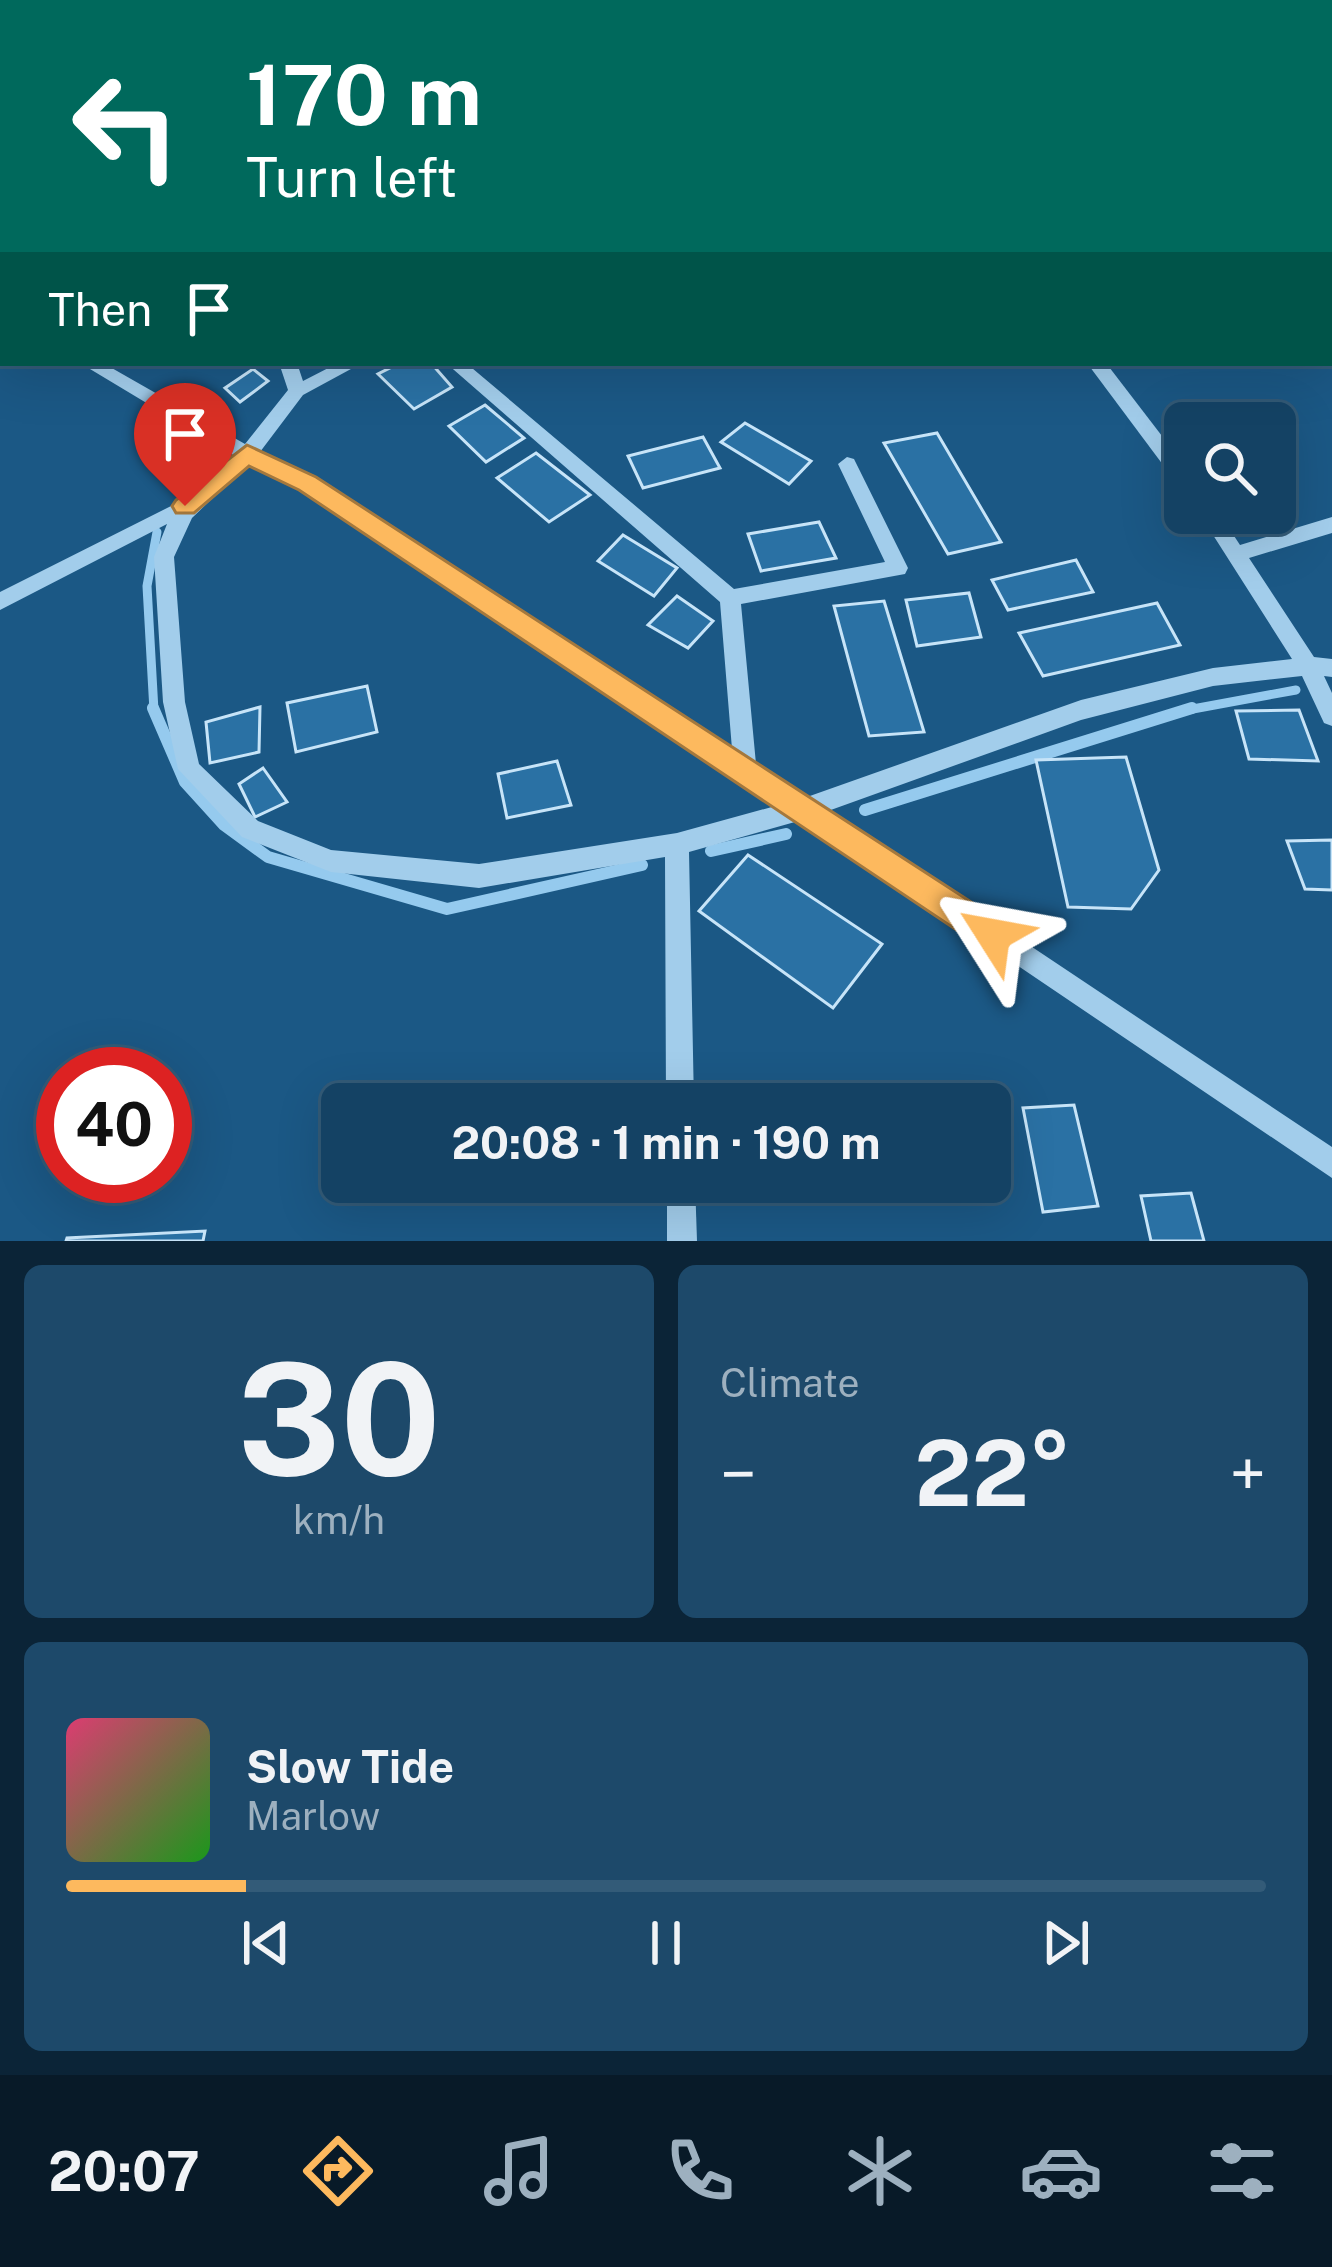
<!DOCTYPE html>
<html lang="en">
<head>
<meta charset="utf-8">
<style>
	:root { --surface:#144264; --page:#1d496a; --text:#f1f3f6; --muted:#9db0bf; --line:#335b78; --accent:#fdb95e }
	body { margin:0; font-family:"Public Sans",sans-serif; background:var(--page); color:var(--text); height:100vh; display:flex; flex-direction:column; font-size:45px; white-space:nowrap }
	* { box-sizing:border-box; margin:0 }
	p { font-size:39px; color:var(--muted) }
	.icon { flex:none; width:66px; height:66px; fill:none; stroke:currentColor; stroke-width:2; stroke-linecap:round; stroke-linejoin:round }
	.map { position:relative; height:1241px; overflow:hidden }
	.drawer { display:flex; flex-direction:column; gap:24px; padding:24px; background:#0b2437; flex:1 }
	.drawer>* { flex:none }
	.banner { position:absolute; left:0px; top:0px; width:1332px; height:366px; box-shadow:0 12px 48px #0002,0 0 0 3px var(--line); background:#00695c; color:#fff; overflow:hidden }
	.fabs { position:absolute; left:1164px; top:402px; display:grid; gap:24px }
	.fabs a { display:grid; place-items:center; width:132px; height:132px; border-radius:18px; background:var(--surface); box-shadow:0 12px 48px #0002,0 0 0 3px var(--line); font-size:60px }
	.speed { position:absolute; left:36px; top:1047px; display:flex; gap:24px; font-size:60px; font-weight:700; text-align:center }
	.speed>* { display:grid; place-content:center; width:156px; height:156px; border-radius:50%; background:var(--surface); box-shadow:0 12px 48px #0002,0 0 0 3px var(--line); line-height:1 }
	.speed .limit { border:18px solid #d22; background:#fff; color:#111 }
	.pin { position:absolute; display:grid; place-items:center; width:102px; height:102px; color:#fff; margin:-123px -51px; border-radius:50% 50% 50% 0; rotate:-45deg; box-shadow:0 0 12px #0007 }
	.pin .icon { rotate:45deg }
	.me { position:absolute; width:132px; margin:-66px; rotate:304deg; stroke-linejoin:round; filter:drop-shadow(0 0 9px #0008) }
	.turn { display:flex; align-items:center; gap:42px; height:252px; padding:0 48px; font-size:54px }
	.turn .icon { width:156px; height:156px; stroke-width:2.5 }
	.turn b { display:block; font-size:84px; line-height:102px }
	.then { display:flex; align-items:center; height:114px; padding:0 48px; background:#0003; gap:24px; font-size:45px }
	.big { font-size:90px; font-weight:700; line-height:1.1 }
	.drawer .card { flex:1; display:flex; flex-direction:column; justify-content:center; gap:18px; min-width:0; padding:0 42px; border-radius:18px; background:var(--page) }
	.drawer .dial { align-items:center; gap:0 }
	.dial b { font-size:156px; line-height:1 }
	.song { display:flex; align-items:center; gap:36px }
	.cover { width:144px; height:144px; border-radius:18px; background:linear-gradient(135deg,hsl(340 70% 55%),hsl(120 70% 35%)) }
	.played { height:12px; border-radius:6px; background:linear-gradient(90deg,var(--accent) 15%,var(--line) 15%) }
	.keys { display:flex; justify-content:space-around; direction:ltr }
	.heat { display:flex; justify-content:space-between; align-items:center; font-size:66px; direction:ltr }
	.drawer .tiles { flex:1; display:grid; gap:24px; grid-template-columns:1fr 1fr }
	.card:last-child { grid-column:span 2 }
	.trip { position:absolute; left:321px; top:1083px; width:690px; height:120px; border-radius:18px; background:var(--surface); box-shadow:0 12px 48px #0002,0 0 0 3px var(--line); font-weight:700; line-height:120px; text-align:center }
	.tab-bar { display:flex; height:192px; justify-content:space-around; align-items:center; background:#081a28; color:var(--muted) }
	.tab-bar .icon { width:84px; height:84px }
	.tab-bar .active { color:var(--accent) }
	.tab-bar b { font-size:54px; color:var(--text) }
	.map>svg:first-child { display:block }
	.lines { fill:none; stroke-linecap:round; stroke-linejoin:round }
	.stream-far1 { stroke:#95caee; stroke-width:9 }
	.stream { stroke:#95caee; stroke-width:12 }
	.building { fill:#2a71a4; stroke:#c7e4f8; stroke-width:3 }
	.path { stroke:#a2cdeb; stroke-width:4.5; stroke-dasharray:4.5 6; stroke-linecap:butt }
	.minor { fill:#a2cdeb; fill-rule:evenodd }
	.route { fill:#fdb95e; stroke:#a4783d; stroke-width:3 }
</style>
</head>
<body>
<div class="map">
<svg width="1332" height="1241" viewBox="0 0 1332 1241">
	<rect width="100%" height="100%" fill="#1b5885"/>
	<g class="lines">
		<g class="stream-far1">
			<polyline points="154,711 147,586 157,532"/>
			<polyline points="1182,711 1296,690"/>
		</g>
		<g class="stream">
			<polyline points="153,708 185,782 224,825 268,857 447,909 642,865"/>
			<polyline points="865,810 1192,708"/>
			<polyline points="711,851 786,834"/>
		</g>
	</g>
	<g class="building">
		<polygon points="400,363 431,363 452,387 414,409 378,374"/>
		<polygon points="253,369 268,381 240,402 225,388"/>
		<polygon points="485,405 524,438 486,462 449,426"/>
		<polygon points="745,423 811,461 789,484 721,442"/>
		<polygon points="937,433 1001,542 948,554 884,443"/>
		<polygon points="703,437 720,468 643,488 628,456"/>
		<polygon points="536,453 590,495 549,522 497,478"/>
		<polygon points="819,522 836,558 761,571 748,534"/>
		<polygon points="623,535 677,568 654,596 598,561"/>
		<polygon points="1076,560 1093,592 1008,610 992,580"/>
		<polygon points="969,593 981,637 917,646 906,600"/>
		<polygon points="677,596 713,621 688,648 648,625"/>
		<polygon points="884,601 924,732 869,736 834,606"/>
		<polygon points="1157,603 1180,645 1043,676 1019,633"/>
		<polygon points="367,686 377,732 296,752 287,703"/>
		<polygon points="260,707 259,752 210,763 206,722"/>
		<polygon points="1299,710 1318,761 1249,759 1236,711"/>
		<polygon points="1126,757 1159,870 1131,909 1068,907 1036,760"/>
		<polygon points="557,761 571,805 507,818 498,774"/>
		<polygon points="263,768 287,802 255,817 239,784"/>
		<polygon points="1332,840 1332,890 1305,889 1287,841"/>
		<polygon points="748,855 882,944 833,1008 699,911"/>
		<polygon points="1074,1105 1098,1206 1043,1212 1023,1108"/>
		<polygon points="1191,1193 1204,1241 1151,1241 1141,1196"/>
		<polygon points="205,1231 203,1241 66,1241 67,1238"/>
	</g>
	<g class="lines">
		<polyline class="path" points="396,3 401,0"/>
		<g class="minor">
			<polygon points="519,0 532,0 534,3 521,3"/>
			<polygon points="736,0 760,0 757,3 733,3"/>
			<polygon points="786,0 817,0 814,3 783,3"/>
			<polygon points="1048,0 1061,0 1063,3 1050,3"/>
			<polygon points="3,65 3,73 0,74 0,66"/>
			<polygon points="1329,221 1332,222 1332,234 1329,233"/>
			<polygon points="0,305 3,306 3,319 0,318"/>
			<path d="M80,363H103L245,444L288,390L279,363H297L303,381L338,363H362L303,395L260,452L315,478L732,749L720,602L446,363H466L734,589L885,562L838,464L847,457L854,459L908,568L905,574L741,604L756,764L807,797L1081,700L1213,668L1292,659L1199,513H1219L1240,545L1332,517V533L1249,558L1314,657L1332,659V677L1324,676L1332,693V726L1324,723L1302,676L1213,686L1081,720L828,811L1332,1147V1178L802,820L689,852L694,1104H666L665,857L479,888L331,872L242,837L178,769L163,702L154,557L167,524L0,610V592L185,499L233,455ZM249,463L301,488L779,805L677,833L479,864L331,850L258,821L199,764L185,702L174,557L192,518Z"/>
			<polygon points="1087,363 1106,363 1185,466 1185,487 1178,485"/>
			<polygon points="667,1182 695,1182 697,1241 667,1241"/>
		</g>
	</g>
	<polygon class="route" points="247,445 316,477 1005,924 1010,935 1005,947 993,951 982,947 299,490 249,466 194,513 176,513 172,506 176,500"/>
</svg>
<div class="fabs">
<a><svg class="icon" aria-label="search" viewBox="0 0 24 24"><circle cx="10" cy="10" r="6"/><path d="M15 15l6 6"/></svg></a>
</div>
<div class="speed"><div class="limit">40</div></div>
<div class="pin" style="left:185px;top:506px;background:#d93025"><svg class="icon" aria-label="arrive" viewBox="0 0 24 24"><path d="M6 21V4h12l-3 4 3 4H6"/></svg></div>
<svg class="me" style="left:993px;top:935px" viewBox="-20 -20 40 40"><path d="M0-17L14 15 0 8-14 15z" fill="#fdb95e" stroke="#fff" stroke-width="4"/></svg>
<div class="trip">20:08 · 1 min · 190 m</div>
<div class="banner">
<div class="turn"><svg class="icon" aria-label="left" viewBox="0 0 24 24"><path d="M17 20v-9H6M10 6l-5 5 5 5"/></svg><div><b>170 m</b>Turn left</div></div>
<div class="then">Then<svg class="icon" aria-label="arrive" viewBox="0 0 24 24"><path d="M6 21V4h12l-3 4 3 4H6"/></svg></div>
</div>
</div>
<section class="drawer">
<div class="tiles">
<div class="card dial"><b>30</b><p>km/h</p></div>
<div class="card"><p>Climate</p>
<div class="heat"><a>−</a><b class="big">22°</b><a>+</a></div>
</div>
<div class="card">
<div class="song"><i class="cover"></i><div><b>Slow Tide</b><p>Marlow</p></div></div>
<div class="played"></div>
<div class="keys"><svg class="icon" aria-label="previous" viewBox="0 0 24 24"><path d="M18 5L8 12l10 7zM5 5v14"/></svg><svg class="icon" aria-label="pause" viewBox="0 0 24 24"><path d="M8 5v14M16 5v14"/></svg><svg class="icon" aria-label="next" viewBox="0 0 24 24"><path d="M6 5l10 7-10 7zM19 5v14"/></svg></div>
</div>
</div>
</section>
<nav class="tab-bar">
<b>20:07</b>
<svg class="icon active" aria-label="directions" viewBox="0 0 24 24"><path d="M12 3l9 9-9 9-9-9zM9 14v-3h6M13 9l2 2-2 2"/></svg>
<svg class="icon" aria-label="music" viewBox="0 0 24 24"><path d="M9 18V5l10-2v13"/><circle cx="6" cy="18" r="3"/><circle cx="16" cy="16" r="3"/></svg>
<svg class="icon" aria-label="phone" viewBox="0 0 24 24"><path d="M5 4h4l2 5-3 2q2 4 5 5l2-3 5 2v4C11 20 4 13 5 4z"/></svg>
<svg class="icon" aria-label="climate" viewBox="0 0 24 24"><path d="M12 3v18M4 7l16 10M4 17L20 7"/></svg>
<svg class="icon" aria-label="car" viewBox="0 0 24 24"><path d="M5 17H2v-5l4-1 3-4h7l3 4 3 1v5h-3M9 17h6M6 11h13"/><circle cx="7" cy="17" r="2"/><circle cx="17" cy="17" r="2"/></svg>
<svg class="icon" aria-label="filters" viewBox="0 0 24 24"><path d="M4 7h16M4 17h16"/><circle cx="9" cy="7" r="2"/><circle cx="15" cy="17" r="2"/></svg>
</nav>
</body>
</html>
